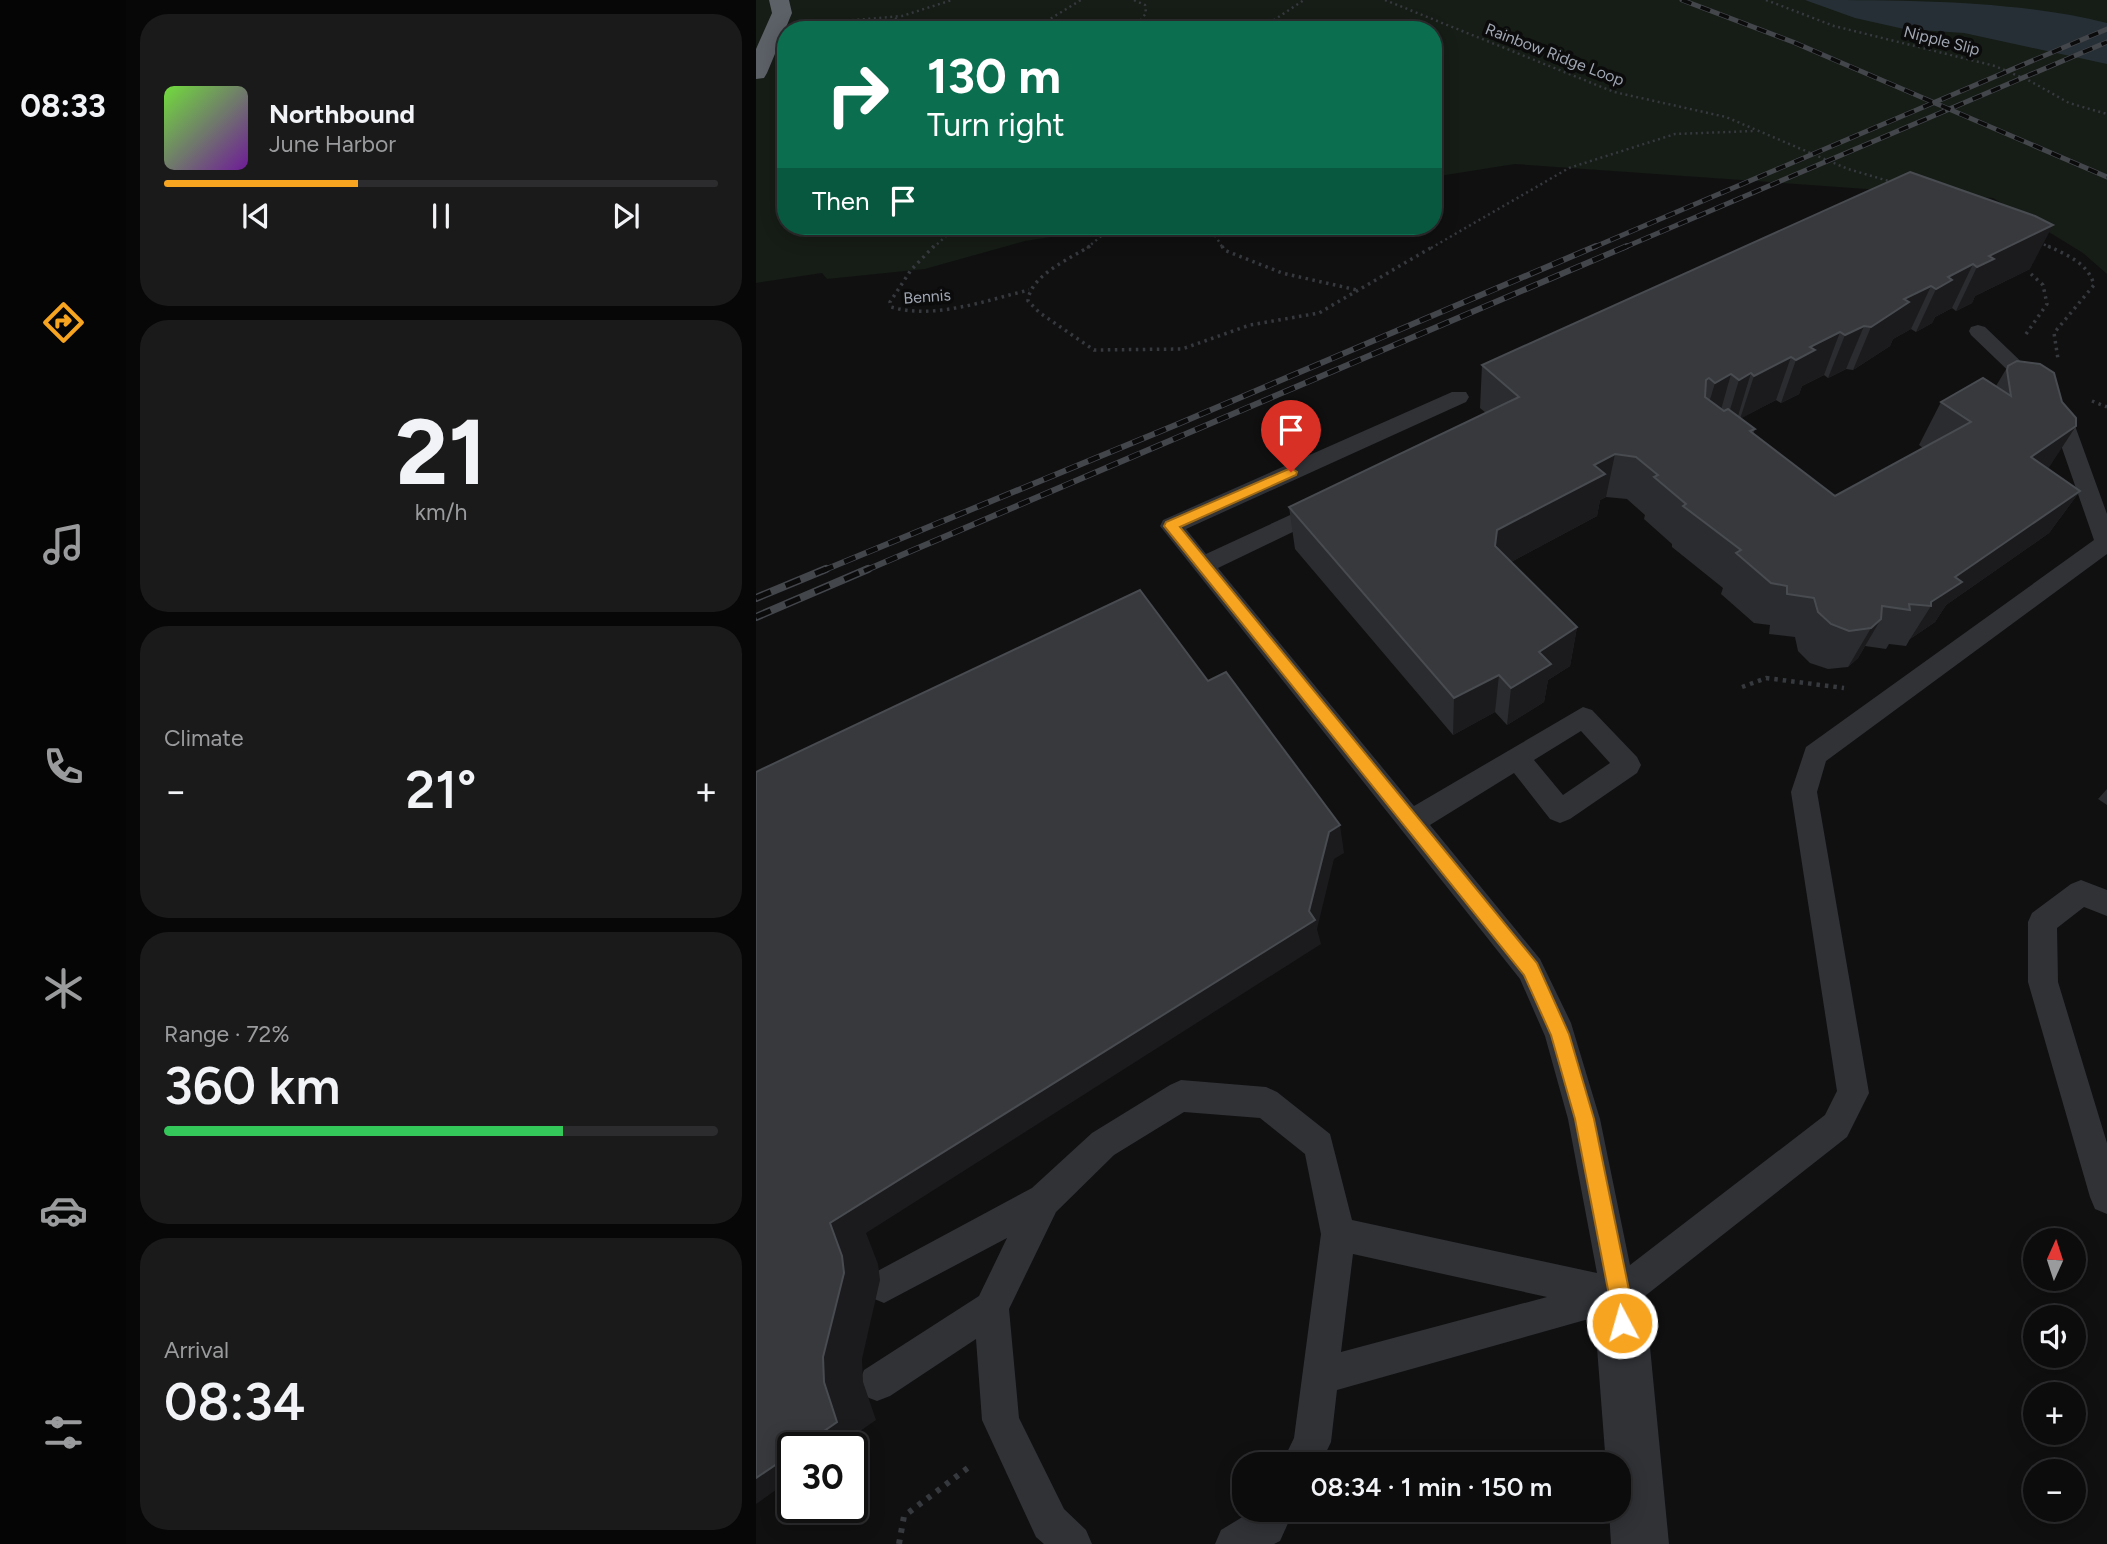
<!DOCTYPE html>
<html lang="en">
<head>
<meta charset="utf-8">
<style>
	:root { --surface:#0c0c0d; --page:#1a1a1b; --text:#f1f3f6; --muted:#9a9b9d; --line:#2c2c2e; --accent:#f7a421 }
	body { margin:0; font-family:Figtree,sans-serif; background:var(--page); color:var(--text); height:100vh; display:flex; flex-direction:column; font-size:26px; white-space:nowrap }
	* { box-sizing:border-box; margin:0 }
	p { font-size:23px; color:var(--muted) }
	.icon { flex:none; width:38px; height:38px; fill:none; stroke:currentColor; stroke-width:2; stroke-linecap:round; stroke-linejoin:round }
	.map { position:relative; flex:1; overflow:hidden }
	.panel { display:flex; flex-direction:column; gap:14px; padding:14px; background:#070707; width:630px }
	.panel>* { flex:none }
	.hud { position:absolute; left:21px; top:21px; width:665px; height:214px; border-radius:28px; box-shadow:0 4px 18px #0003,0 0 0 2px var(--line); background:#0b6e4f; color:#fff; overflow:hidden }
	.needle { width:46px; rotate:3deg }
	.fabs { position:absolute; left:1267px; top:1228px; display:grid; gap:14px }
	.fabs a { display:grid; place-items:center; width:63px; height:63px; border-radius:50%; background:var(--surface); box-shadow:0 4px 18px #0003,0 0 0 2px var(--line); font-size:35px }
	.speed { position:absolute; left:21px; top:1432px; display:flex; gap:14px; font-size:35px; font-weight:700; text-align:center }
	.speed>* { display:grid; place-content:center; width:91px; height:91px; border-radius:50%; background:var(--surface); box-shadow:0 4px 18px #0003,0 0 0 2px var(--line); line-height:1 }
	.speed .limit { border:4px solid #111; border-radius:10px; background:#fff; color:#111 }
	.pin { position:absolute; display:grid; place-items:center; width:60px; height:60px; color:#fff; margin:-72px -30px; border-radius:50% 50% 50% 0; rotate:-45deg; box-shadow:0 0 7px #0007 }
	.pin .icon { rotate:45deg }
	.me { position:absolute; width:77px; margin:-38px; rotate:354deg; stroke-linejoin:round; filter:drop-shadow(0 0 5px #0008) }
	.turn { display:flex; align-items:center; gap:24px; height:147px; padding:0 35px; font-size:32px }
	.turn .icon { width:91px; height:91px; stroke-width:2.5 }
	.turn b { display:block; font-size:49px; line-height:60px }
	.then { display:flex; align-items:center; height:66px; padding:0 35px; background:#0003; gap:14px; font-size:26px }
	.big { font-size:52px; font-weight:600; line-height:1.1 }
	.panel .widget { flex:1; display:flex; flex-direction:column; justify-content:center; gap:10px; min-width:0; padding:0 24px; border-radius:28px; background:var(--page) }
	.panel .dial { align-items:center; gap:0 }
	.dial b { font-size:91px; line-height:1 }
	.song { display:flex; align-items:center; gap:21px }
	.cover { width:84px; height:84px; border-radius:10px; background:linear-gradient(135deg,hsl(100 70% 55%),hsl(280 70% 35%)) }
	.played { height:7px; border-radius:4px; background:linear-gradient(90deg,var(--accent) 35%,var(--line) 35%) }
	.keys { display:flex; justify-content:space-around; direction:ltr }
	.heat { display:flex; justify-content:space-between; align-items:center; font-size:38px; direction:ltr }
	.charge { height:10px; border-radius:5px; background:linear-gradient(90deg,#34c759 72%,var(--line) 0) }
	.trip { position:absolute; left:476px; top:1452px; width:399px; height:70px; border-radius:28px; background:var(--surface); box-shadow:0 4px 18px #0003,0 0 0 2px var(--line); font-weight:600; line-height:70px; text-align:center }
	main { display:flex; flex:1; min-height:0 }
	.tabs { display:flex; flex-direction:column; width:126px; justify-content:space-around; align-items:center; background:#050505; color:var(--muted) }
	.tabs .icon { width:49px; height:49px }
	.tabs .selected { color:var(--accent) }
	.tabs b { font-size:32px; color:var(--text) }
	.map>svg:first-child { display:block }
	.green { fill:#161c16 }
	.water { fill:#262f35 }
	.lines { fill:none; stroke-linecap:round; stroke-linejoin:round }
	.path-far3 { stroke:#36393d; stroke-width:2.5; stroke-dasharray:2 3.5; stroke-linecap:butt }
	.path-far2 { stroke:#36393d; stroke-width:3.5; stroke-dasharray:2.5 4.5; stroke-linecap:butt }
	.path-far1 { stroke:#36393d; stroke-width:4.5; stroke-dasharray:3.5 5; stroke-linecap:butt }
	.path { stroke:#36393d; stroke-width:6; stroke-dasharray:4.5 7; stroke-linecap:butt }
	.service { fill:#303236; fill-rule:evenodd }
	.minor { fill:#303236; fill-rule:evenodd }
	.motorway { fill:#5c6067; fill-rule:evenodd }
	.rail-far2-casing { stroke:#43464b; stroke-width:5 }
	.rail-far1-casing { stroke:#43464b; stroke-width:6 }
	.rail-casing { stroke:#43464b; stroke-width:8 }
	.rail-far2 { stroke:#0b0b0c; stroke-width:3.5; stroke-dasharray:10; stroke-linecap:butt }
	.rail-far1 { stroke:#0b0b0c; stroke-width:4.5; stroke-dasharray:12; stroke-linecap:butt }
	.rail { stroke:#0b0b0c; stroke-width:5; stroke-dasharray:16; stroke-linecap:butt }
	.wall { fill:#2b2c2f }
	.shaded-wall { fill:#1b1b1d }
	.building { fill:#37393d; stroke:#484b50; stroke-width:2 }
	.route { fill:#f7a421; stroke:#a16b15; stroke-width:2 }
	.labels { text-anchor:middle; stroke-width:7; stroke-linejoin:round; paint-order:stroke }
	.far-street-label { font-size:16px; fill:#a0a7b3; stroke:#0b0b0c }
</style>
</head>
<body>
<main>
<nav class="tabs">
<b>08:33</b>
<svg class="icon selected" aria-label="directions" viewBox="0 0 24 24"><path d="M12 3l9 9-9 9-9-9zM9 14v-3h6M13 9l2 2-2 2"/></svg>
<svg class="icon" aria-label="music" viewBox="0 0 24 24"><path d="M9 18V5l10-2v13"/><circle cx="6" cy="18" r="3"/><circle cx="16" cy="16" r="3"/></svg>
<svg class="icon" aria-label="phone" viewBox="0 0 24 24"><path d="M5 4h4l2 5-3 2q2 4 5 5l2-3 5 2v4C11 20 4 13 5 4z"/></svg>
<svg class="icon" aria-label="climate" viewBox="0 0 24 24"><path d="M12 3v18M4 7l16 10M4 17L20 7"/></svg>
<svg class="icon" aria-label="car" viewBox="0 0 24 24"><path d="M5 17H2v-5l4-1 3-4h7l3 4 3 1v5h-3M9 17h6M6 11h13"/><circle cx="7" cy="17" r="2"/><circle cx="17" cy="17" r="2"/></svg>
<svg class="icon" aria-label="filters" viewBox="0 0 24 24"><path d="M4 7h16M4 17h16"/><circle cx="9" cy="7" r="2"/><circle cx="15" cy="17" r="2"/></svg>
</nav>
<section class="panel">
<div class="widget">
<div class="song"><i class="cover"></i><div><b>Northbound</b><p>June Harbor</p></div></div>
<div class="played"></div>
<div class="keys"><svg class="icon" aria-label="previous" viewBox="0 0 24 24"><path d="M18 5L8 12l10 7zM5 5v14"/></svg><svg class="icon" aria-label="pause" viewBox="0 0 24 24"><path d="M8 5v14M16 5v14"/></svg><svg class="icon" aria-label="next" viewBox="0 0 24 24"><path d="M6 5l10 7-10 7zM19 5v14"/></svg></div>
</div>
<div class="widget dial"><b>21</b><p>km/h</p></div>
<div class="widget"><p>Climate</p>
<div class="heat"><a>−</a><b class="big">21°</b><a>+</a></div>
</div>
<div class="widget"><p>Range · 72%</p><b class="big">360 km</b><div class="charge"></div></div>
<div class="widget"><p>Arrival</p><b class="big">08:34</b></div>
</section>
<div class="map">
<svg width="1351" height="1544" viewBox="0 0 1351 1544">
	<rect width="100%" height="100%" fill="#101011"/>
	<polygon class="green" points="0,0 1351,0 1351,274 1327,253 1237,198 759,164 677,177 677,30 30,30 30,226 365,226 269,241 169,269 71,279 66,273 0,283"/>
	<path class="water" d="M1049,0C1145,0 1261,0 1351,23V64L1208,33L1148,29L1099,18Z"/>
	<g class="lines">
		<g class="path-far3">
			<polyline points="378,0 389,5 390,13 378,30"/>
			<polyline points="629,0 858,92 970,117 1092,169 1136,182"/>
			<polyline points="1010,0 1078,26 1239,66 1274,81 1313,103 1351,114"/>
			<polyline points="139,18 148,24 178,30"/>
			<polyline points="63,23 146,16 196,0"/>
			<polyline points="276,30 325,0"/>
			<polyline points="515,30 515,22 548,0"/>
			<polyline points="453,226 467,248"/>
			<polyline points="1283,242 1295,248"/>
			<polyline points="177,248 201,226"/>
			<polyline points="331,248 357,226"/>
			<polyline points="675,248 813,168 919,134 998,131"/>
		</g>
		<g class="path-far2">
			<path d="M178,246L155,270L134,302L135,307C178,320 231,300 273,290"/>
			<path d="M334,246C314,259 274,275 272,301L284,313L338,350L426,349L494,325L563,313L678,246"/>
			<polyline points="466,246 468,250 526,273 601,290"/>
			<path d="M1292,246C1311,255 1332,263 1338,285L1298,333L1302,359"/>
			<polyline points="1270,334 1291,304 1287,285 1275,274"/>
			<polyline points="1336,401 1351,407"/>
		</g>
		<polyline class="path-far1" points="986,687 1010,678 1088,688"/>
		<polyline class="path" points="143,1544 148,1516 217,1464"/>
		<g class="service">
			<path d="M1222,325L1229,327L1278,374L1318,423L1351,514V554L1070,761L1061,792L1113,1093L1091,1137L875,1307L581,1390L575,1442L564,1465H525L538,1438L565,1234L549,1154L504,1118L428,1112L358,1155L300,1212L253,1309L263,1418L308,1509L330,1530L336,1544H288L280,1537L226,1420L220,1339L134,1396L121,1401L108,1396L103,1383L108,1370L223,1296L251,1238L128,1303L116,1298L111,1286L116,1274L276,1188L336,1133L414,1085L425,1080L510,1087L521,1092L574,1134L596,1220L841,1273L812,1119L789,1036L764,979L404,526L407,520L696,392H710L713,397L710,402L430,529L450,554L558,504L566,501L574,504L577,509L574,514L462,568L658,806L827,707L836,710L881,757L885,765L881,773L814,819L804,823L794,819L758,773L674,825L784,959L815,1023L844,1119L874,1265L1069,1115L1081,1091L1035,792L1050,747L1338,540L1298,425L1264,382L1215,335L1213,331L1215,327ZM825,731L854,763L807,795L778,760ZM597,1254L791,1297L585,1352Z"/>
			<polygon points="1325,880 1351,890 1351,916 1328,907 1301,928 1302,982 1351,1143 1351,1214 1339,1209 1334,1197 1272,982 1272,922 1276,913 1315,884"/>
			<polygon points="498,1510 538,1510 524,1541 518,1544 459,1544 465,1530"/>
		</g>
		<polygon class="minor" points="863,1269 881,1277 889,1295 913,1544 855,1544 853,1510 863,1510 863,1465 850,1465 837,1295 845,1277"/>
		<polygon class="motorway" points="13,0 33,0 36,13 11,73 8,78 0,79 0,49 16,13"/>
		<defs>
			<g id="rail-far2">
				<polyline points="926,0 1037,42 1351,177"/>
				<polyline points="836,248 1351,29"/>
				<polyline points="867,248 1351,42"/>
			</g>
			<g id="rail-far1">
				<polyline points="66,571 422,424 840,246"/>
				<polyline points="108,571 871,246"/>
			</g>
			<g id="rail">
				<polyline points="0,598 70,569"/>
				<polyline points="0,617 112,569"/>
			</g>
		</defs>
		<use href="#rail-far2" class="rail-far2-casing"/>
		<use href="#rail-far1" class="rail-far1-casing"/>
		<use href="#rail" class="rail-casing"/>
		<use href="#rail-far2" class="rail-far2"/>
		<use href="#rail-far1" class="rail-far1"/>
		<use href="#rail" class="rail"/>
	</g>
	<g class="wall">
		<polygon points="1154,172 1274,269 1219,296 1216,303 1200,311 1196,308 1179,317 1176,323 1160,332 1155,329 1137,339 1134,346 1097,370 1090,369 1072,378 1068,375 1046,386 1043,394 1025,403 1020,400 985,418 999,429 997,434 1079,496 1167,448 1163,445 1185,402 1240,386 1252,366 1306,402 1320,426 1292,468 1324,491 1293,533 1190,605 1179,622 1154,639 1150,646 1133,644 1130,649 1109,646 1102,658 1092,667 1072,669 1054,663 1042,651 1039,637 1013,634 1014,625 998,623 965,594 967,588 916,547 916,544 888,519 889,515 871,499 850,497 844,500 841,516 755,562 821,627 814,666 792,680 788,702 751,725 739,712 697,735 539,549 533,507 730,413 724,408 726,365"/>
		<polygon points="1351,789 1351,805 1342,799"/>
	</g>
	<g class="shaded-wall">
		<polygon points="1297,225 1274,269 1219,296 1216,303 1200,311 1221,267 1233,256"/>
		<polygon points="1217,264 1196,308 1179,317 1176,323 1160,332 1180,289 1192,277"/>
		<polygon points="1175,286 1155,329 1137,339 1134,346 1097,370 1115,327 1148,299"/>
		<polygon points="1108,326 1090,369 1072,378 1089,335"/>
		<polygon points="1084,332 1068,375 1046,386 1043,394 1025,403 1040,360 1054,347"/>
		<polygon points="1035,357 1020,400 984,419 998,376"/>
		<polygon points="995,373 982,416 970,423 983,380"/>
		<polygon points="975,374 963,417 946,426 959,383"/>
		<polygon points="1320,426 1292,469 1275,457"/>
		<polygon points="859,454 850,497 844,500 841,516 738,571 739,546 741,530 838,465"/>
		<polygon points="1324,491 1293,533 1190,605 1179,622 1154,639 1175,606 1175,602 1199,577"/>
		<polygon points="1125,619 1102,658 1092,667 1115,628"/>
		<polygon points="821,627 814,666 792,680 788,702 751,725 755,688 783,652"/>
		<polygon points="743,675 739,712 697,735 698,698"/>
		<polygon points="584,825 588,853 578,859 561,929 565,944 110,1233 122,1264 124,1280 106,1359 107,1382 120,1420 81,1447 45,1447 68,1382 67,1357 74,1223 553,911 573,832"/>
		<polygon points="37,1453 37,1478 0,1504 0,1478"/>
	</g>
	<g class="building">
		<polygon points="1154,172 1279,216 1297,225 1233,256 1238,259 1221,267 1217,264 1192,277 1196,280 1180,289 1175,286 1148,299 1153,302 1115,327 1108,326 1089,335 1084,332 1054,347 1059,350 1040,360 1035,357 998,376 995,373 983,380 975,374 959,383 953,378 950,380 949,397 968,411 972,409 999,429 994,431 1079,496 1215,422 1185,402 1227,378 1255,396 1251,370 1252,366 1261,361 1284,364 1298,373 1306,402 1320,418 1320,426 1275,457 1324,491 1199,577 1206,582 1175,602 1175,606 1153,604 1154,610 1126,606 1125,619 1115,628 1093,631 1075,624 1062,612 1058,598 1031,594 1031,586 1015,583 980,553 985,550 927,506 930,504 898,477 902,475 880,457 859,454 838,465 849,474 741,530 739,546 821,627 783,652 795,664 755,688 743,675 698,698 533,507 763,397 726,365"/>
		<polygon points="384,590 452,681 470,672 584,825 573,832 553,911 559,920 74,1223 86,1256 88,1273 67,1357 68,1382 81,1422 45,1447 37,1447 37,1453 0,1478 0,772"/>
	</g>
	<polygon class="route" points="535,468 541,472 540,475 424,527 781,963 813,1034 838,1119 874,1295 876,1323 873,1330 866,1333 858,1330 853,1295 819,1119 795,1035 768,975 408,526 410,522"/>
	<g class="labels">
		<g class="far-street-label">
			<text transform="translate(1186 40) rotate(14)" y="6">Nipple Slip</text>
			<text transform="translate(799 54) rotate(21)" y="6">Rainbow Ridge Loop</text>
			<text transform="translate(171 296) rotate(-4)" y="6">Bennis</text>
		</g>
	</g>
</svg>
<div class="fabs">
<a><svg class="needle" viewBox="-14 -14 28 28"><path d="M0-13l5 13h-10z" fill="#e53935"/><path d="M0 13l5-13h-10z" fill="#9a9b9d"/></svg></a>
<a><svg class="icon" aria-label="sound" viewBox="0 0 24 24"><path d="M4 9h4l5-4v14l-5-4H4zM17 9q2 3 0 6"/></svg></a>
<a>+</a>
<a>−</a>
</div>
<div class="speed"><div class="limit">30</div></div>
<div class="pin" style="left:535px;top:472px;background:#d93025"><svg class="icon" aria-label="arrive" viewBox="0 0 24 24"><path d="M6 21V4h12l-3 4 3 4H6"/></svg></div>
<svg class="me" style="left:866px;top:1323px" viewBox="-20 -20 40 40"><circle r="17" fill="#f7a421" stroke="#fff" stroke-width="3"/><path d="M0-11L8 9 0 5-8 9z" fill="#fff"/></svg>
<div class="trip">08:34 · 1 min · 150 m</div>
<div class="hud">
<div class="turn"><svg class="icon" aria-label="right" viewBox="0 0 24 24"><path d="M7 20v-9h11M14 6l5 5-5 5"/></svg><div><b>130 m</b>Turn right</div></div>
<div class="then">Then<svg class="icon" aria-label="arrive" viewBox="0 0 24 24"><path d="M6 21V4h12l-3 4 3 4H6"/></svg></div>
</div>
</div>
</main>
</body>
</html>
